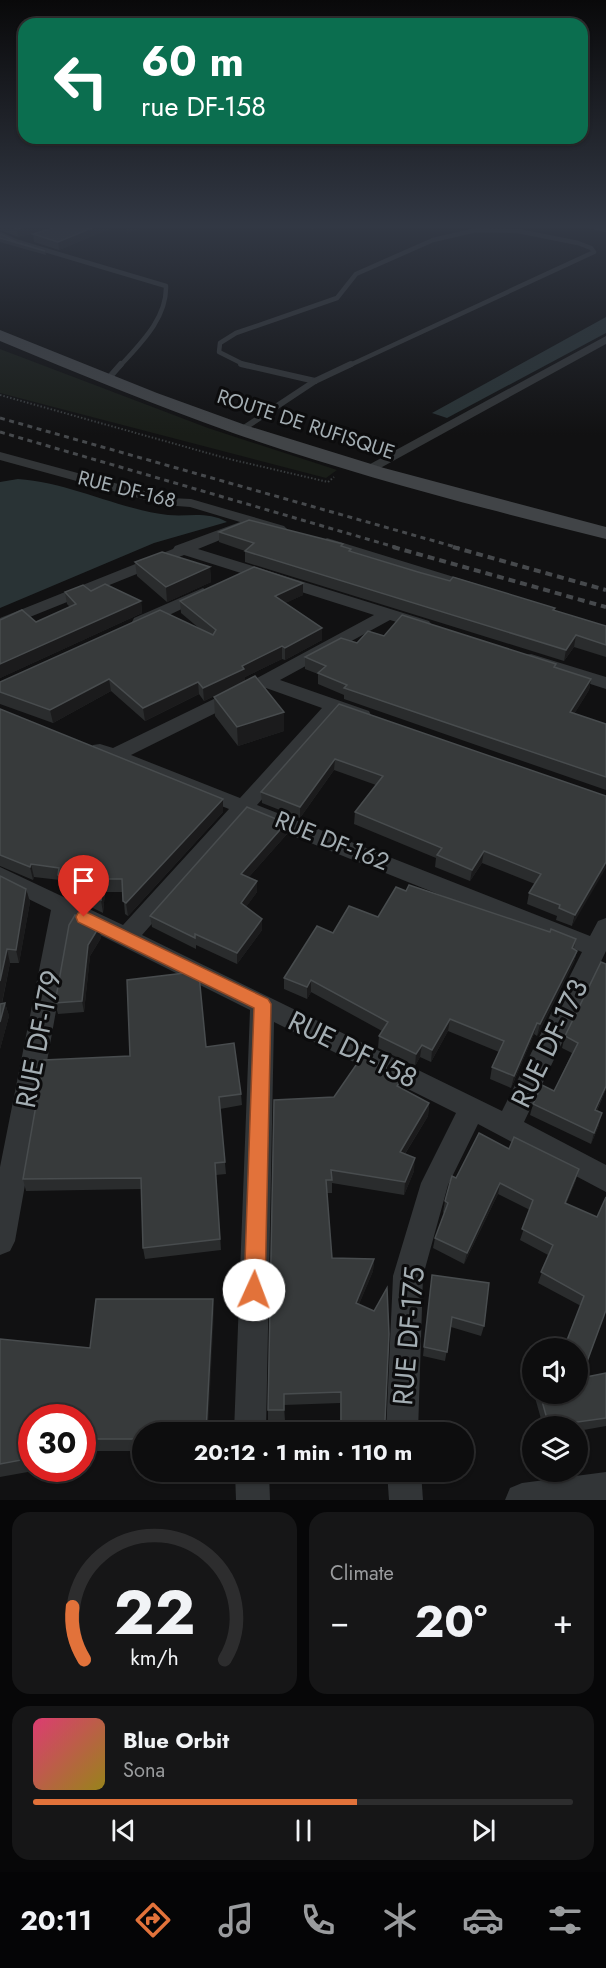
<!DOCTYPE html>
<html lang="en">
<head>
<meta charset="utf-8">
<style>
	:root { --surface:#0d0d0e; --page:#161617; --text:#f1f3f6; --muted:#9a9c9e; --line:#2d2d2e; --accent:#e2723a }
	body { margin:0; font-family:Jost,sans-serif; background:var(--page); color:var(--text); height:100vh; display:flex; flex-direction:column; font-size:22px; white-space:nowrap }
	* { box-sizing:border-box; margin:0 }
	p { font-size:20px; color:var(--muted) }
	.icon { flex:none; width:33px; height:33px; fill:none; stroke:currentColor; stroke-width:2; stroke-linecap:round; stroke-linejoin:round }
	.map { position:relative; height:1500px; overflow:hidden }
	.details { display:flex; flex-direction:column; gap:12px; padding:12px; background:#070708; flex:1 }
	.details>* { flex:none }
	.guide { position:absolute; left:18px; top:18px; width:570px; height:126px; border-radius:18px; box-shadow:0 2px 4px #0004,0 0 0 2px var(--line); background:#0b6e4f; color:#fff; overflow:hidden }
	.tools { position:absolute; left:522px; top:1338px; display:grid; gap:12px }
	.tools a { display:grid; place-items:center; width:66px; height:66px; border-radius:50%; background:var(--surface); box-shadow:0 2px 4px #0004,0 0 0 2px var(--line); font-size:30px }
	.speed { position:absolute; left:18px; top:1404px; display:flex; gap:12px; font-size:30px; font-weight:700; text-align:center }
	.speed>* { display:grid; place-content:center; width:78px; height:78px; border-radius:50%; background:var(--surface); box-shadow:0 2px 4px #0004,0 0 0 2px var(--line); line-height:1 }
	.speed .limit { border:9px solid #d22; background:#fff; color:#111 }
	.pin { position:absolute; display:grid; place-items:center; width:51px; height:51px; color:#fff; margin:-62px -26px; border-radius:50% 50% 50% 0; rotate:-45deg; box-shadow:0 0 6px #0007 }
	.pin .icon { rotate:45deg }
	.me { position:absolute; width:66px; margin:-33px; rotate:2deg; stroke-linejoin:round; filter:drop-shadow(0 0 4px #0008) }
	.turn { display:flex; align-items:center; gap:21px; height:126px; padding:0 24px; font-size:27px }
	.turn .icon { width:78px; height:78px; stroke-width:2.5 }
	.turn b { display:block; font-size:42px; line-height:51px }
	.big { font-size:45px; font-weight:700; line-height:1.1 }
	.details .card { flex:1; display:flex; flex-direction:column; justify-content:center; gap:9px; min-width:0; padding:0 21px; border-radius:18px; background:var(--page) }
	.details .dial { align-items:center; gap:0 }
	.dial svg { height:156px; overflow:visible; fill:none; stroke:var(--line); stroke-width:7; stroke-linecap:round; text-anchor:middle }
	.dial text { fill:var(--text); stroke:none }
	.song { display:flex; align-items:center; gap:18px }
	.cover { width:72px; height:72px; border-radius:9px; background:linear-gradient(135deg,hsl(340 70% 55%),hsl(50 70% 35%)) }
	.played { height:6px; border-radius:3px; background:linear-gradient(90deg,var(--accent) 60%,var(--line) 60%) }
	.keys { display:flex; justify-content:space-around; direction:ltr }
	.heat { display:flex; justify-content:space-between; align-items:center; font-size:33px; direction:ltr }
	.details .tiles { flex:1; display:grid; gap:12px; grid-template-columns:1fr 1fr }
	.card:last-child { grid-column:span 2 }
	.trip { position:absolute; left:132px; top:1422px; width:342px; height:60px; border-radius:30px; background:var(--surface); box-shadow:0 2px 4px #0004,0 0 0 2px var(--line); font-weight:700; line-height:60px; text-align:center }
	.tab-bar { display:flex; height:96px; justify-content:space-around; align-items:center; background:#050506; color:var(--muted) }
	.tab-bar .icon { width:42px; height:42px }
	.tab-bar .active { color:var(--accent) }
	.tab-bar b { font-size:27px; color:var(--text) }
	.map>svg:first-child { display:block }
	.green { fill:#191d18 }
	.water { fill:#293335 }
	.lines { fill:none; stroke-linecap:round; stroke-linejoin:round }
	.path { stroke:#383c3e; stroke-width:2; stroke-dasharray:1.5 2; stroke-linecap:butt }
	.service-far1 { stroke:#323537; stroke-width:4.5 }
	.service { stroke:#323537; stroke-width:6 }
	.minor { fill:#323537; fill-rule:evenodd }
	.secondary { fill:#414447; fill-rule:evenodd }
	.rail-far1 { stroke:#46494c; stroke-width:3; stroke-dasharray:5 4.5; stroke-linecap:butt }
	.rail { stroke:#46494c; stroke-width:4; stroke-dasharray:7 5; stroke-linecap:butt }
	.wall { fill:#2a2c2d }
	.shaded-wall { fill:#1b1b1c }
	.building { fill:#373a3b; stroke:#484c4e; stroke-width:1.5 }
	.route { fill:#e2723a; stroke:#934a26; stroke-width:1.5 }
	.labels { text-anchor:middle; stroke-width:6; stroke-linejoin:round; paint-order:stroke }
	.far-street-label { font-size:20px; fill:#a3adb2; stroke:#0c0c0d }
	.street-label { font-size:24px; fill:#a3adb2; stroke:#0c0c0d }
	.near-street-label { font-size:28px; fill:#a3adb2; stroke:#0c0c0d }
</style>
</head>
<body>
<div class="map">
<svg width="606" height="1500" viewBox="0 0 606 1500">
	<rect width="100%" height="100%" fill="#111112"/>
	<polygon class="green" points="0,349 208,428 337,470 326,478 0,393"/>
	<g class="water">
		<polygon points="606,317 606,333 447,418 432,413"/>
		<path d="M18,479C68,482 118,509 168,515C189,517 207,511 227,522L154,543L0,608V482Z"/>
	</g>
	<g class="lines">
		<polyline class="path" points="0,395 229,459 328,482 334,477"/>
		<g class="service-far1">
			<polyline points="585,225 606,230"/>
			<path d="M0,234L18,242L166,286C167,318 141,343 120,366"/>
			<polyline points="247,366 219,352 220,343 236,333 337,298 356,274 433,240 476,230 518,231 578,243 591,248 594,252 348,366"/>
		</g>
		<g class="service">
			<polyline points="241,364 315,381"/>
			<polyline points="107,380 121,364"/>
			<polyline points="315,381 351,364"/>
			<polyline points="241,430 315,381"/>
		</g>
		<g class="minor">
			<polygon points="606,336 606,344 373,472 368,473 361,469"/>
			<path d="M0,452L170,498L191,499L284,526L287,529L279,534L249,525L247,529L198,549L429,621L432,625L429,629L423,630L390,620L280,680L369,711L371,715L369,719L362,721L338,713L257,805L590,936L598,921L606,918V951L524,1122L606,1165V1192L478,1124L448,1185L423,1276L418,1432H386L393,1276L421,1183L456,1113L274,1022L266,1432H234L250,1010L72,921L15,1241L10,1251L0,1255V1167L51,910L0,885V867L123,925L229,809L93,755L90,750L93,745L100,744L113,748L259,677L374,615L184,555L0,629V618L173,549L175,546L240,522L190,507L164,505L0,460ZM266,688L322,708L240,798L131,755ZM246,817L582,952L502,1111L142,935Z"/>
			<polygon points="327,538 480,585 482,588 474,593 468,591 322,546 319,543"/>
			<polygon points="203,588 211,593 209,596 146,626 134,626 132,622 134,618"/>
			<polygon points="531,654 606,677 606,689 525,663 522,659 525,655"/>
			<polygon points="235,1472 269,1472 270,1500 236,1500"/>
			<polygon points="387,1472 421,1472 423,1500 389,1500"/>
			<polygon points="606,1472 606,1500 505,1500 510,1488 522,1483"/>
		</g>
		<path class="secondary" d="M0,330L157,393L248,426L384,468L606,527V539C481,508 355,475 233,433C154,405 77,373 0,341Z"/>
		<g class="rail-far1">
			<polyline points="0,418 459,548"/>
			<polyline points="0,432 398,548"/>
		</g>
		<g class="rail">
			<polyline points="393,547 606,607"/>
			<polyline points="453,547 606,590"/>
		</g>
	</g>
	<g class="wall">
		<polygon points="0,225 119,225 59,250 34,242 33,234 55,228 18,237 0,230"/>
		<polygon points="295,225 323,225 313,229"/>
		<polygon points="0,234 16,242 45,251 46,255 0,242"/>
		<polygon points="219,532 343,544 343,547 351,551 418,572 606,626 606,657 574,647 564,661 245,562 245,551 219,542"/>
		<polygon points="135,562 210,567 211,582 167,602 137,576"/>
		<polygon points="91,591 141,601 142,613 0,678 0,620 36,622 70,607 67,604 65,592"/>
		<polygon points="303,595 285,603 322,640 285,660 282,659 245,677 245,681 204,701 199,694 145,721 111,691 53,723 0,704 0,682 200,629 181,613 180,601"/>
		<polygon points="384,636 555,668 591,679 589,690 574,714 606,724 606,790 344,699 344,695 318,684 318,674 305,669 305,657"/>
		<polygon points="214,697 284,731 238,746 215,716"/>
		<polygon points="339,704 606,796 572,926 556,920 557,916 527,904 529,893 535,884 482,863 470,881 435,867 436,858 354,824 355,812 376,785 334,770 300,818 262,803 261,792"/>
		<polygon points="0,709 223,812 128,916 125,914 123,892 105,892 103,913 89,906 88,901 61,888 60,880 34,877 33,880 0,866"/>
		<polygon points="286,823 287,834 248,878 257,892 246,907 262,919 262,930 237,964 196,945 196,949 152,927 150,916"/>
		<polygon points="0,876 26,889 30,902 19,963 10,963 2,1004 5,1003 9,1016 0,1049"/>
		<polygon points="406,891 576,939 574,949 577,951 574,962 537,1036 534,1034 511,1088 490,1079 492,1067 499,1052 448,1031 431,1062 420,1057 415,1066 378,1048 379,1036 382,1031 311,992 307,999 284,989 284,978 333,933 378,917"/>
		<polygon points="99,927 101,938 90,956 84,1012 58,1014 55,1003"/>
		<polygon points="606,964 606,1089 597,1111 599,1125 591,1144 530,1115 533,1104 554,1091 572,1053 562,1048 565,1036"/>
		<polygon points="206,1047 241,1094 242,1105 220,1109 226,1174 216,1175 221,1250 145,1259 143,1248 142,1189 26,1191 23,1179 130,1056"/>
		<polygon points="402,1089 429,1103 428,1116 405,1154 414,1171 404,1195 332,1183 332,1193 327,1193 332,1258 374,1259 373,1271 359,1304 385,1421 393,1427 392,1432 340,1432 340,1403 284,1405 285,1421 268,1421 268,1410 334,1097"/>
		<polygon points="509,1149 576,1180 566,1204 597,1217 581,1378 606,1373 606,1426 578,1431 578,1426 543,1426 534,1394 578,1394 581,1306 538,1283 548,1255 520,1240 530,1210 498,1194 464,1264 433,1248 435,1238 444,1213 443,1212 445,1201 456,1178"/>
		<polygon points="432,1275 484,1326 481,1336 451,1327 445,1361 423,1356"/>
		<polygon points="214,1313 142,1432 142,1451 82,1451 82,1418 32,1418 32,1468 50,1468 0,1477 0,1339 90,1348"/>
	</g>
	<g class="shaded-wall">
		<polygon points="33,225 64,225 18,237 17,229"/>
		<polygon points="99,225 119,225 59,250 58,242"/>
		<polygon points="126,225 158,225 127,233"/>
		<polygon points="313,225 323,225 313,229"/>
		<polygon points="210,567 211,582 167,602 166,587"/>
		<polygon points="303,583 303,595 275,608 275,596"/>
		<polygon points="141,601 142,613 0,678 0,664"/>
		<polygon points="322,628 322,640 285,660 285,648"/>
		<polygon points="576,635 574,647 564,661 566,650"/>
		<polygon points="282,646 282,659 245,677 245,681 204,701 203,688 242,666"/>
		<polygon points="109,679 111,691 53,723 50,710"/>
		<polygon points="591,679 589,690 568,724 570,712"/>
		<polygon points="198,682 199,694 145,721 143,708"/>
		<polygon points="284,712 284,731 238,746 237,727"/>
		<polygon points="335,759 334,770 300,818 300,807"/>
		<polygon points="223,799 223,812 128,916 126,903"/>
		<polygon points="286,823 287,834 241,886 241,874"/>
		<polygon points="484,851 482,863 470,881 472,870"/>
		<polygon points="606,862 606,868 572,926 575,915"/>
		<polygon points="31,864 34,877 33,880 30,867"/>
		<polygon points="103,879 105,892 103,913 101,900"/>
		<polygon points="257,881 257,892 241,914 241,903"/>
		<polygon points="26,889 30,902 19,963 16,950"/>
		<polygon points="262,919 262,930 237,964 237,953"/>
		<polygon points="99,927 101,938 90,956 84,1012 82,1001 88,945"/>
		<polygon points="7,949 10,963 0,1012 0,981"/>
		<polygon points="577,951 574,962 537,1036 540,1024"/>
		<polygon points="311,980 311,992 307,999 307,987"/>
		<polygon points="5,1003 9,1016 0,1049 0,1022"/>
		<polygon points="450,1019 448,1031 431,1062 432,1050"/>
		<polygon points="537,1023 534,1034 511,1088 514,1076"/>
		<polygon points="422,1045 420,1057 415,1066 416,1054"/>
		<polygon points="404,1076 402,1089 397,1086"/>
		<polygon points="606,1086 606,1089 592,1121 595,1110"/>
		<polygon points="429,1103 428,1116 398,1165 400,1152"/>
		<polygon points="602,1113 599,1125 591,1144 594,1133"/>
		<polygon points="415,1158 414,1171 404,1195 405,1182"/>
		<polygon points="579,1169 576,1180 561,1214 565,1203"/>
		<polygon points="500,1183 498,1194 464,1264 467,1253"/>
		<polygon points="374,1259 373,1271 355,1314 356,1303"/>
		<polygon points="213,1299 214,1313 208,1432 206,1432"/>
	</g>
	<g class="building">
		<polygon points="6,225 33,225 17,229"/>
		<polygon points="63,225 99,225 58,242 33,234"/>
		<polygon points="0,234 16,242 45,251 0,238"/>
		<polygon points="249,520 343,544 341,546 351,549 349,551 418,572 450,581 453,577 555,608 553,610 606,626 606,645 576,635 566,650 245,551 254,543 219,532"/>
		<polygon points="162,552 210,567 166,587 135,562"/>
		<polygon points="254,567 303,583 275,596 322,628 285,648 282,646 242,666 244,669 203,688 198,682 143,708 109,679 50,710 0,692 0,682 160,610 213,635 216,630 180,601"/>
		<polygon points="105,584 141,601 0,664 0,620 22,610 36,622 76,604 65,592 83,585 91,591"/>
		<polygon points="402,615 556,664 554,667 591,679 570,712 606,724 606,777 344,688 347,685 318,673 326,666 305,657 341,638 357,643 368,631 384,636"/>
		<polygon points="255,676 284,712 237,727 214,697"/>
		<polygon points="339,704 606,796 606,862 575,915 559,908 560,905 529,893 541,874 484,851 472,870 437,855 442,848 355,812 383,776 335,759 300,807 261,792"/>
		<polygon points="0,709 223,799 126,903 123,901 122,879 103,879 101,900 86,893 88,889 58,875 59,868 31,864 30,867 0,855"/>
		<polygon points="247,807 286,823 241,874 257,881 241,903 262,919 237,953 195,934 195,938 150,916"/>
		<polygon points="0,876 26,889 16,950 7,949 0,981"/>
		<polygon points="409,885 550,932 551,929 576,939 572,948 577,951 540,1024 537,1023 514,1076 492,1067 504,1041 450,1019 432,1050 422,1045 416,1054 379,1036 388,1022 311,980 307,987 284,978 317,926 333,933 349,906 378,917 396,887 406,891"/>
		<polygon points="75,915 99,927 88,945 82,1001 55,1003 69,925"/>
		<polygon points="601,962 606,964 606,1086 595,1110 602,1113 594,1133 533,1104 542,1085 554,1091 578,1043 565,1036"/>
		<polygon points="193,972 199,975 206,1047 234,1043 241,1094 219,1097 225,1162 215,1163 220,1239 143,1248 141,1178 23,1179 44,1060 130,1056 127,980"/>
		<polygon points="5,1003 0,1022 0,1004"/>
		<polygon points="363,1055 404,1076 397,1086 429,1103 400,1152 415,1158 405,1182 331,1170 332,1180 326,1180 332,1258 374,1259 356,1303 374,1311 387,1288 389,1334 385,1421 393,1424 393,1427 341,1426 341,1392 284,1394 284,1410 268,1410 274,1100 334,1097"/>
		<polygon points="479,1133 509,1149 514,1137 579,1169 565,1203 597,1217 606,1197 606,1310 581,1378 606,1373 606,1418 549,1426 540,1394 578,1394 578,1348 564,1348 584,1296 541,1272 553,1245 522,1229 533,1200 500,1183 467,1253 435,1238 448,1203 445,1201 451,1179 452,1176 456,1178"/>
		<polygon points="432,1275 489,1283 484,1326 452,1317 447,1352 424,1347"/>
		<polygon points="96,1299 213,1299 206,1432 142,1432 142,1439 82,1439 82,1418 32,1418 32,1458 0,1464 0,1339 90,1348"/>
	</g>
	<linearGradient id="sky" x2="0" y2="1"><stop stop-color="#09090a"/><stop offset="0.52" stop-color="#323844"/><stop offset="1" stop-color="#323844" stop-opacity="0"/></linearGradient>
	<rect width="606" height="435" fill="url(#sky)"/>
	<polygon class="route" points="84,911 268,999 271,1004 265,1290 262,1297 254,1300 247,1297 244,1290 254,1008 78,922 76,917 78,913"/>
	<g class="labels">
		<g class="far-street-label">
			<text transform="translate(306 424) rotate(18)" y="7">ROUTE DE RUFISQUE</text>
			<text transform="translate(127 489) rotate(14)" y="7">RUE DF-168</text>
		</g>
		<g class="street-label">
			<text transform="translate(332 841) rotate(22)" y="8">RUE DF-162</text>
		</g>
		<g class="near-street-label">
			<text transform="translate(38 1039) rotate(-79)" y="10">RUE DF-179</text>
			<text transform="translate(549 1043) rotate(-64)" y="10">RUE DF-173</text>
			<text transform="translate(353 1049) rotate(26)" y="10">RUE DF-158</text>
			<text transform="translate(408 1336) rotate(-85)" y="10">RUE DF-175</text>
		</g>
	</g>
</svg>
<div class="tools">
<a><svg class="icon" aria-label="sound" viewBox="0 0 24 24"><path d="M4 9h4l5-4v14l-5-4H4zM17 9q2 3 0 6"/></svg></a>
<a><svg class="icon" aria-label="layers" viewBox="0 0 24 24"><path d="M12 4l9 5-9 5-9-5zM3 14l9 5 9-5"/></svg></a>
</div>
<div class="speed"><div class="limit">30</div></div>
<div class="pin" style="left:84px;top:917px;background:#d93025"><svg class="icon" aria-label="arrive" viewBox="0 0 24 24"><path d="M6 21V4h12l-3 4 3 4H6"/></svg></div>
<svg class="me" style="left:254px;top:1290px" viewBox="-20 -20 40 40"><circle r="19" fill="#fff"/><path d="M0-13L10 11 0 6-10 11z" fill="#e2723a"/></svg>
<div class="trip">20:12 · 1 min · 110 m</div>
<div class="guide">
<div class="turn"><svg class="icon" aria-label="left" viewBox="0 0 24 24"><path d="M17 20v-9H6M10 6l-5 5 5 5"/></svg><div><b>60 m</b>rue DF-158</div></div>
</div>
</div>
<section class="details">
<div class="tiles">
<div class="card dial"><svg viewBox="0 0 100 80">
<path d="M14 69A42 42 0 1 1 86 69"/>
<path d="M14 69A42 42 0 0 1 8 42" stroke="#e2723a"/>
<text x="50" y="56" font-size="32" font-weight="700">22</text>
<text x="50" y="72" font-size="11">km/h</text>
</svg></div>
<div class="card"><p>Climate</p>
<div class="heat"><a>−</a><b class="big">20°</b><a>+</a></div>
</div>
<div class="card">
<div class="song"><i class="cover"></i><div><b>Blue Orbit</b><p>Sona</p></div></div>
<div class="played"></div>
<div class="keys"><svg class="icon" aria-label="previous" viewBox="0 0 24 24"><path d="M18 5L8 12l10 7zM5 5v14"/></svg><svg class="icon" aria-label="pause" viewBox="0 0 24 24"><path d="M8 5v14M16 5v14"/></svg><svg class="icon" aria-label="next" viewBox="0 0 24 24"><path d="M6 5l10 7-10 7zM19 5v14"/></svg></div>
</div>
</div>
</section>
<nav class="tab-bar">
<b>20:11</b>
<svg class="icon active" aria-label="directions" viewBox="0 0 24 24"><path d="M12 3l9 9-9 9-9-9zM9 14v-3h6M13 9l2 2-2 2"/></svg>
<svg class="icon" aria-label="music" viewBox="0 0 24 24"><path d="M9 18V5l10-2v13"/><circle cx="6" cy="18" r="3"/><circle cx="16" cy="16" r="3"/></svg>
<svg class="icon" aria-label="phone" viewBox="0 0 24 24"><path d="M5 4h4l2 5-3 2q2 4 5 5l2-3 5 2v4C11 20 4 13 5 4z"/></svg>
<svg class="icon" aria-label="climate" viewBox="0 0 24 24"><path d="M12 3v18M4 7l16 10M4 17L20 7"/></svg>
<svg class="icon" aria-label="car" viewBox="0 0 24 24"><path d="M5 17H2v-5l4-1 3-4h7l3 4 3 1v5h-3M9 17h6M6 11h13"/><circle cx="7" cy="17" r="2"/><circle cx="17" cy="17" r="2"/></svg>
<svg class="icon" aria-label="filters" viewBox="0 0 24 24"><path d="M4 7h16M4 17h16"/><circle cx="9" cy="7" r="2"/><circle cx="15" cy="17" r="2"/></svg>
</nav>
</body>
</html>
